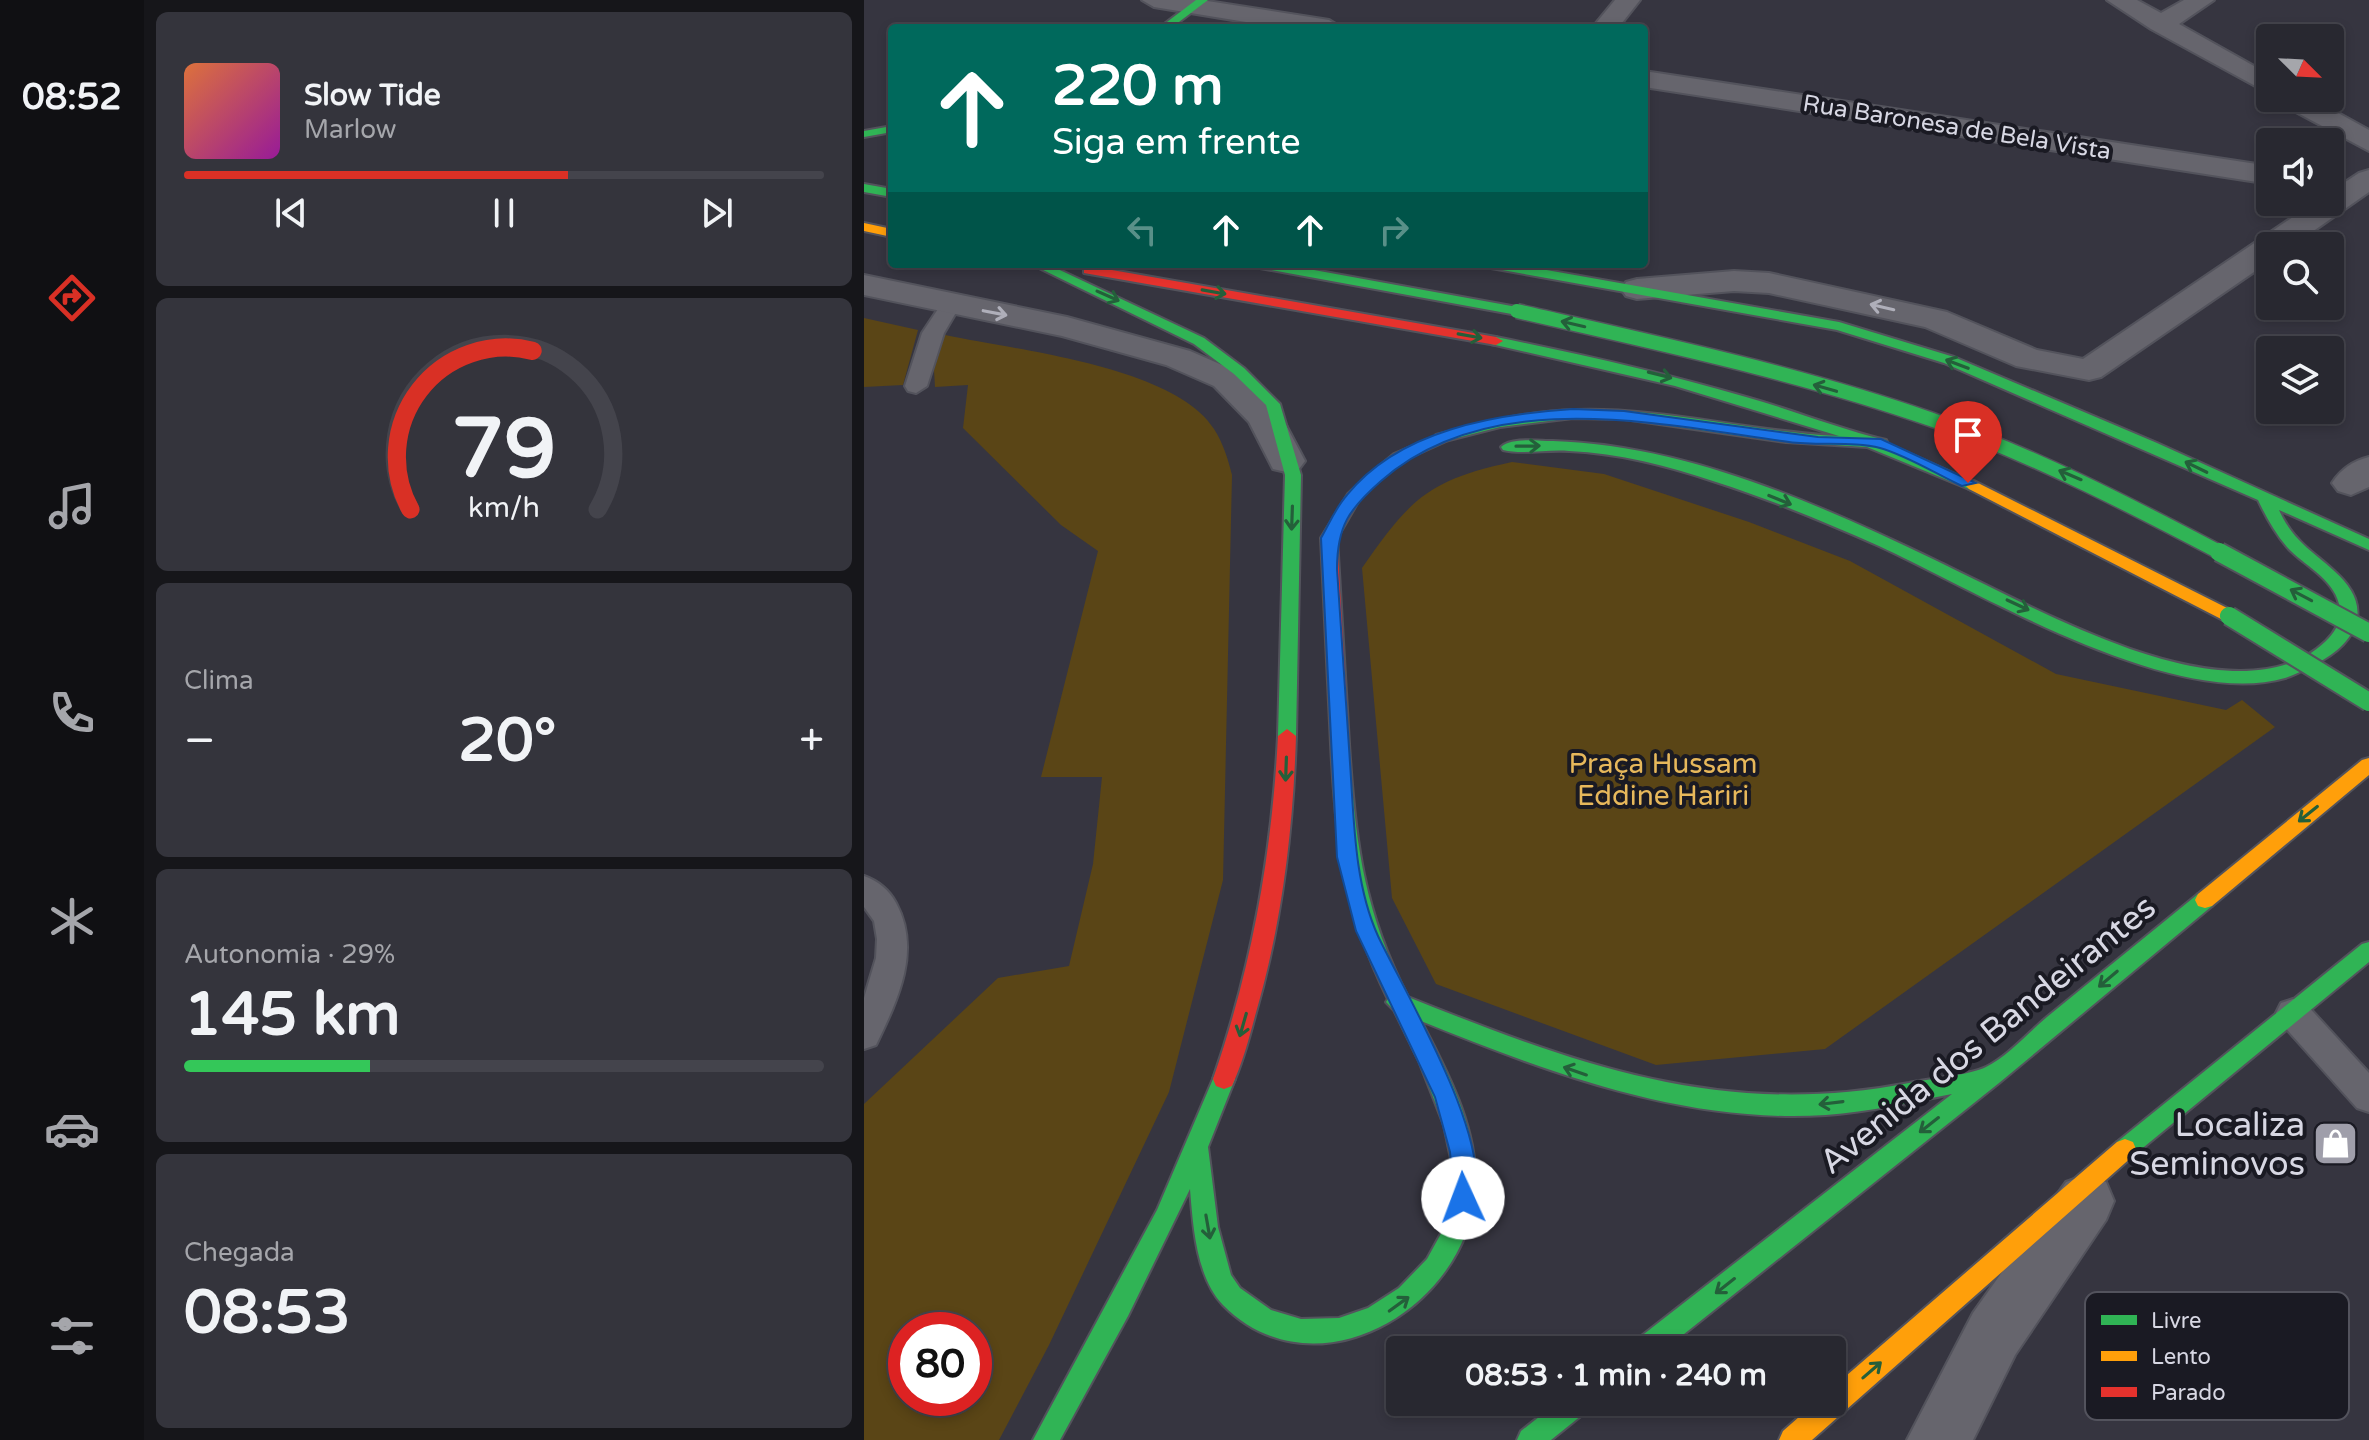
<!DOCTYPE html>
<html lang="pt">
<head>
<meta charset="utf-8">
<style>
	:root { --surface:#282830; --page:#34343c; --text:#f1f3f6; --muted:#a5a6ab; --line:#44444c; --accent:#d93025 }
	body { margin:0; font-family:"Varela Round",sans-serif; background:var(--page); color:var(--text); height:100vh; display:flex; flex-direction:column; font-size:30px; white-space:nowrap }
	* { box-sizing:border-box; margin:0 }
	p { font-size:26px; color:var(--muted) }
	.icon { flex:none; width:44px; height:44px; fill:none; stroke:currentColor; stroke-width:2; stroke-linecap:round; stroke-linejoin:round }
	.map { position:relative; flex:1; overflow:hidden }
	.side { display:flex; flex-direction:column; gap:12px; padding:12px; background:#16161a; width:720px }
	.side>* { flex:none }
	.hud { position:absolute; left:24px; top:24px; width:760px; height:244px; border-radius:8px; box-shadow:0 4px 12px #0003,0 0 0 2px var(--line); background:#00695c; color:#fff; overflow:hidden }
	.needle { width:52px; rotate:114deg }
	.buttons { position:absolute; left:1392px; top:24px; display:grid; gap:16px }
	.buttons a { display:grid; place-items:center; width:88px; height:88px; border-radius:8px; background:var(--surface); box-shadow:0 4px 12px #0003,0 0 0 2px var(--line); font-size:40px }
	.speed { position:absolute; left:24px; top:1312px; display:flex; gap:16px; font-size:40px; font-weight:700; text-align:center }
	.speed>* { display:grid; place-content:center; width:104px; height:104px; border-radius:50%; background:var(--surface); box-shadow:0 4px 12px #0003,0 0 0 2px var(--line); line-height:1 }
	.speed .limit { border:12px solid #d22; background:#fff; color:#111 }
	.pin { position:absolute; display:grid; place-items:center; width:68px; height:68px; color:#fff; margin:-82px -34px; border-radius:50% 50% 50% 0; rotate:-45deg; box-shadow:0 0 8px #0007 }
	.pin .icon { rotate:45deg }
	.me { position:absolute; width:88px; margin:-44px; rotate:358deg; stroke-linejoin:round; filter:drop-shadow(0 0 6px #0008) }
	.turn { display:flex; align-items:center; gap:28px; height:168px; padding:0 32px; font-size:36px }
	.turn .icon { width:104px; height:104px; stroke-width:2.5 }
	.turn b { display:block; font-size:56px; line-height:68px }
	.lanes { display:flex; align-items:center; height:76px; padding:0 32px; background:#0003; justify-content:center; gap:40px; direction:ltr }
	.lanes .off { opacity:.35 }
	.big { font-size:60px; font-weight:700; line-height:1.1 }
	.side .tile { flex:1; display:flex; flex-direction:column; justify-content:center; gap:12px; min-width:0; padding:0 28px; border-radius:12px; background:var(--page) }
	.side .dial { align-items:center; gap:0 }
	.dial svg { height:208px; overflow:visible; fill:none; stroke:var(--line); stroke-width:7; stroke-linecap:round; text-anchor:middle }
	.dial text { fill:var(--text); stroke:none }
	.song { display:flex; align-items:center; gap:24px }
	.cover { width:96px; height:96px; border-radius:12px; background:linear-gradient(135deg,hsl(20 70% 55%),hsl(300 70% 35%)) }
	.played { height:8px; border-radius:4px; background:linear-gradient(90deg,var(--accent) 60%,var(--line) 60%) }
	.keys { display:flex; justify-content:space-around; direction:ltr }
	.heat { display:flex; justify-content:space-between; align-items:center; font-size:44px; direction:ltr }
	.charge { height:12px; border-radius:6px; background:linear-gradient(90deg,#34c759 29%,var(--line) 0) }
	.trip { position:absolute; left:522px; top:1336px; width:460px; height:80px; border-radius:8px; background:var(--surface); box-shadow:0 4px 12px #0003,0 0 0 2px var(--line); font-weight:700; line-height:80px; text-align:center }
	main { display:flex; flex:1; min-height:0 }
	.dock { display:flex; flex-direction:column; width:144px; justify-content:space-around; align-items:center; background:#101013; color:var(--muted) }
	.dock .icon { width:56px; height:56px }
	.dock .on { color:var(--accent) }
	.dock b { font-size:36px; color:var(--text) }
	.map>svg:first-child { display:block }
	.green { fill:#5a4516; fill-rule:evenodd }
	.lines { fill:none; stroke-linecap:round; stroke-linejoin:round }
	.lane-casing { stroke:#53535c; stroke-width:4 }
	.street-casing { stroke:#53535c; stroke-width:4 }
	.fast-casing { stroke:#53535c; stroke-width:4 }
	.slow-casing { stroke:#53535c; stroke-width:4 }
	.jam-casing { stroke:#53535c; stroke-width:4 }
	.lane { fill:#66656d; fill-rule:evenodd }
	.street { fill:#66656d; fill-rule:evenodd }
	.fast { fill:#30b455; fill-rule:evenodd }
	.slow { fill:#ff9f0a; fill-rule:evenodd }
	.jam { fill:#e5322d; fill-rule:evenodd }
	.fast-bridge-far1-casing { stroke:#53535c; stroke-width:17; stroke-linecap:butt }
	.fast-bridge-casing { stroke:#53535c; stroke-width:22; stroke-linecap:butt }
	.fast-bridge-far1 { stroke:#30b455; stroke-width:14 }
	.fast-bridge { stroke:#30b455; stroke-width:18 }
	.oneway { stroke:#245f3a }
	.oneway2 { stroke:#afafba }
	.route { fill:#1a73e8; stroke:#114b97; stroke-width:2 }
	.labels { text-anchor:middle; stroke-width:8; stroke-linejoin:round; paint-order:stroke }
	.far-street-label { font-size:24px; fill:#d7d7e3; stroke:#1a1a23 }
	.park-label { font-size:28px; fill:#e7b85b; stroke:#1a1a23 }
	.near-street-label { font-size:34px; fill:#d7d7e3; stroke:#1a1a23 }
	.near-poi-label { font-size:34px; fill:#d7d7e3; stroke:#1a1a23; text-anchor:end }
	.key { fill:#1a1a23; stroke:#53535d; stroke-width:2 }
	.key-label { font-size:22px; fill:#d7d7e3 }
</style>
</head>
<body>
<main>
<nav class="dock">
<b>08:52</b>
<svg class="icon on" aria-label="directions" viewBox="0 0 24 24"><path d="M12 3l9 9-9 9-9-9zM9 14v-3h6M13 9l2 2-2 2"/></svg>
<svg class="icon" aria-label="music" viewBox="0 0 24 24"><path d="M9 18V5l10-2v13"/><circle cx="6" cy="18" r="3"/><circle cx="16" cy="16" r="3"/></svg>
<svg class="icon" aria-label="phone" viewBox="0 0 24 24"><path d="M5 4h4l2 5-3 2q2 4 5 5l2-3 5 2v4C11 20 4 13 5 4z"/></svg>
<svg class="icon" aria-label="climate" viewBox="0 0 24 24"><path d="M12 3v18M4 7l16 10M4 17L20 7"/></svg>
<svg class="icon" aria-label="car" viewBox="0 0 24 24"><path d="M5 17H2v-5l4-1 3-4h7l3 4 3 1v5h-3M9 17h6M6 11h13"/><circle cx="7" cy="17" r="2"/><circle cx="17" cy="17" r="2"/></svg>
<svg class="icon" aria-label="filters" viewBox="0 0 24 24"><path d="M4 7h16M4 17h16"/><circle cx="9" cy="7" r="2"/><circle cx="15" cy="17" r="2"/></svg>
</nav>
<section class="side">
<div class="tile">
<div class="song"><i class="cover"></i><div><b>Slow Tide</b><p>Marlow</p></div></div>
<div class="played"></div>
<div class="keys"><svg class="icon" aria-label="previous" viewBox="0 0 24 24"><path d="M18 5L8 12l10 7zM5 5v14"/></svg><svg class="icon" aria-label="pause" viewBox="0 0 24 24"><path d="M8 5v14M16 5v14"/></svg><svg class="icon" aria-label="next" viewBox="0 0 24 24"><path d="M6 5l10 7-10 7zM19 5v14"/></svg></div>
</div>
<div class="tile dial"><svg viewBox="0 0 100 80">
<path d="M14 69A42 42 0 1 1 86 69"/>
<path d="M14 69A42 42 0 0 1 61 8" stroke="#d93025"/>
<text x="50" y="56" font-size="32" font-weight="700">79</text>
<text x="50" y="72" font-size="11">km/h</text>
</svg></div>
<div class="tile"><p>Clima</p>
<div class="heat"><a>−</a><b class="big">20°</b><a>+</a></div>
</div>
<div class="tile"><p>Autonomia · 29%</p><b class="big">145 km</b><div class="charge"></div></div>
<div class="tile"><p>Chegada</p><b class="big">08:53</b></div>
</section>
<div class="map">
<svg width="1505" height="1440" viewBox="0 0 1505 1440">
	<rect width="100%" height="100%" fill="#363540"/>
	<g class="green">
		<polygon points="0,318 54,330 39,385 0,387"/>
		<path d="M81,335C151,350 310,366 350,429C359,443 364,459 368,475L359,880L305,1092L185,1345L135,1440H0V1104L134,978L205,966L229,864L238,777H177L234,551L197,525L99,428L104,385L71,387L70,370ZM42,1330H110V1398H42Z"/>
		<path d="M648,462L740,474L885,522L986,561L1192,674L1362,710L1378,700L1411,727L961,1049L792,1065L572,984L528,898L498,568C546,499 564,480 648,462Z"/>
	</g>
	<g class="lines">
		<defs>
			<g id="lane">
				<polygon points="87,298 97,304 80,333 63,386 52,393 44,391 41,386 58,333 80,300"/>
				<path d="M0,876C14,881 25,890 32,903C58,951 33,1001 12,1045L0,1049V998L12,958L13,939L10,921L0,907Z"/>
				<polygon points="1429,999 1441,1003 1505,1073 1505,1112 1493,1108 1417,1023 1412,1013 1417,1003"/>
			</g>
			<g id="street">
				<polygon points="278,0 337,0 465,20 478,28 418,28 290,7"/>
				<polygon points="751,0 776,0 754,28 728,28"/>
				<polygon points="1243,0 1273,0 1297,13 1320,0 1350,0 1315,24 1406,75 1406,94 1287,29"/>
				<polygon points="780,71 1406,166 1406,184 780,87"/>
				<polygon points="1413,98 1447,98 1505,130 1505,151 1417,104"/>
				<polygon points="1505,170 1505,192 1428,246 1406,246 1406,261 1237,377 1225,380 1152,366 1061,327 905,293 870,291 773,299 762,296 757,289 762,282 773,279 870,271 905,273 1083,312 1173,350 1219,359 1451,202 1466,202 1466,192 1495,173"/>
				<polygon points="0,275 203,317 326,351 374,372 414,410 441,461 435,469 422,472 409,469 385,422 350,386 302,365 198,336 0,295"/>
				<path d="M1505,457V487L1487,495L1474,491L1468,483C1477,469 1489,461 1505,457Z"/>
				<polygon points="1222,1175 1242,1182 1250,1201 1242,1220 1151,1355 1109,1440 1043,1440 1109,1313 1202,1182"/>
			</g>
			<g id="fast">
				<polygon points="332,0 344,0 307,28 295,28"/>
				<polygon points="28,126 28,132 0,137 0,131"/>
				<polygon points="0,184 28,189 28,197 0,192"/>
				<polygon points="167,264 183,264 340,338 380,368 416,404 437,475 432,736 429,741 423,743 414,736 421,475 402,405 370,374 330,344"/>
				<polygon points="390,264 417,264 653,307 660,311 653,315 396,268"/>
				<path d="M621,264H649L975,322L1090,357L1293,443L1505,539V550L1415,510C1420,521 1426,531 1435,540C1455,562 1499,583 1493,619C1488,642 1468,656 1449,665C1440,670 1431,675 1421,678C1309,710 1117,593 1015,546C961,522 908,500 852,482C805,466 755,453 705,451C684,449 659,455 639,450L637,447C648,437 674,441 689,441C822,445 955,504 1073,561C1137,592 1199,625 1266,649C1324,669 1411,690 1462,641C1472,631 1479,619 1475,604C1469,578 1439,565 1423,547C1411,533 1402,517 1394,500L1080,363L973,330L627,268Z"/>
				<path d="M632,337C716,354 800,373 882,397C929,410 975,429 1022,440L1024,444L1118,486L1110,491L1105,489L1003,447L922,442L760,419L709,418L636,427L577,442L572,441V435C617,423 664,411 711,410C799,407 887,432 975,436L811,386L627,344V338Z"/>
				<path d="M476,737L485,744C491,840 499,910 544,997C714,1065 859,1119 1045,1083C1063,1079 1107,1075 1122,1067C1144,1056 1164,1033 1183,1017C1233,976 1284,935 1334,894L1341,892L1348,894L1351,900L1348,906L1135,1083L800,1350H768L771,1341L1088,1094C1047,1102 1005,1112 962,1115C820,1124 686,1073 557,1021C584,1073 616,1132 611,1193C601,1310 450,1397 359,1305C332,1277 329,1225 326,1189L264,1316L196,1440H169L293,1210L352,1072L360,1069L368,1072L371,1079L344,1147L354,1227L367,1275L376,1288L407,1310L437,1319L475,1318L504,1308L535,1288L563,1259L579,1230L587,1194V1159L580,1125L555,1061L530,1010L522,1002L524,999C479,907 472,845 467,744Z"/>
				<polygon points="1505,942 1505,962 1269,1156 1261,1159 1253,1156 1250,1149 1253,1142 1498,944"/>
				<polygon points="694,1402 727,1402 723,1411 687,1440 653,1440 657,1431"/>
			</g>
			<g id="slow">
				<polygon points="0,223 28,229 28,237 0,231"/>
				<polygon points="1110,481 1371,612 1373,616 1371,620 1359,620 1105,489 1102,486 1105,483"/>
				<polygon points="1505,758 1505,775 1348,906 1341,908 1334,906 1331,900 1334,894 1498,760"/>
				<polygon points="1261,1139 1269,1142 1272,1149 1269,1156 948,1440 915,1440 919,1431 952,1402 968,1402 968,1388 1253,1142"/>
			</g>
			<g id="jam">
				<polygon points="225,266 632,337 639,341 632,345 220,273 220,267"/>
				<polygon points="577,434 584,438 582,441 540,460 511,484 495,500 473,538 485,744 482,749 470,749 467,744 457,538 484,494 501,478 530,454"/>
				<path d="M423,729L432,736C429,831 418,924 391,1016C385,1039 378,1064 368,1086L360,1089L352,1086L349,1079C388,967 408,854 414,736Z"/>
			</g>
		</defs>
		<use href="#lane" class="lane-casing"/>
		<use href="#street" class="street-casing"/>
		<use href="#fast" class="fast-casing"/>
		<use href="#slow" class="slow-casing"/>
		<use href="#jam" class="jam-casing"/>
		<use href="#lane" class="lane"/>
		<use href="#street" class="street"/>
		<use href="#fast" class="fast"/>
		<use href="#slow" class="slow"/>
		<use href="#jam" class="jam"/>
		<defs>
			<path id="fast-bridge-far1" d="M653,311C792,343 931,372 1066,419C1167,454 1264,504 1359,554"/>
			<g id="fast-bridge">
				<polyline points="1355,552 1505,633"/>
				<polyline points="1365,616 1505,702"/>
			</g>
		</defs>
		<use href="#fast-bridge-far1" class="fast-bridge-far1-casing"/>
		<use href="#fast-bridge" class="fast-bridge-casing"/>
		<use href="#fast-bridge-far1" class="fast-bridge-far1"/>
		<use href="#fast-bridge" class="fast-bridge"/>
	</g>
	<defs><path id="oneway-shaft" d="M-6 0H5M1.5-3L5.5 0L1.5 3" fill="none" stroke-width="1.6" stroke-linecap="round" stroke-linejoin="round" transform="scale(2)"/></defs>
	<g class="oneway">
		<use href="#oneway-shaft" transform="translate(350 292) rotate(10)"/>
		<use href="#oneway-shaft" transform="translate(244 296) rotate(24)"/>
		<use href="#oneway-shaft" transform="translate(709 324) rotate(-167)"/>
		<use href="#oneway-shaft" transform="translate(606 336) rotate(10)"/>
		<use href="#oneway-shaft" transform="translate(1093 364) rotate(-159)"/>
		<use href="#oneway-shaft" transform="translate(796 375) rotate(14)"/>
		<use href="#oneway-shaft" transform="translate(961 388) rotate(-164)"/>
		<use href="#oneway-shaft" transform="translate(664 446) rotate(-1)"/>
		<use href="#oneway-shaft" transform="translate(1332 467) rotate(-154)"/>
		<use href="#oneway-shaft" transform="translate(1206 475) rotate(-157)"/>
		<use href="#oneway-shaft" transform="translate(916 500) rotate(22)"/>
		<use href="#oneway-shaft" transform="translate(428 518) rotate(92)"/>
		<use href="#oneway-shaft" transform="translate(1437 595) rotate(-152)"/>
		<use href="#oneway-shaft" transform="translate(1154 605) rotate(25)"/>
		<use href="#oneway-shaft" transform="translate(422 769) rotate(92)"/>
		<use href="#oneway-shaft" transform="translate(1444 814) rotate(141)"/>
		<use href="#oneway-shaft" transform="translate(1244 979) rotate(140)"/>
		<use href="#oneway-shaft" transform="translate(379 1025) rotate(106)"/>
		<use href="#oneway-shaft" transform="translate(711 1071) rotate(-161)"/>
		<use href="#oneway-shaft" transform="translate(967 1103) rotate(173)"/>
		<use href="#oneway-shaft" transform="translate(1065 1125) rotate(142)"/>
		<use href="#oneway-shaft" transform="translate(344 1227) rotate(80)"/>
		<use href="#oneway-shaft" transform="translate(861 1286) rotate(142)"/>
		<use href="#oneway-shaft" transform="translate(535 1304) rotate(-36)"/>
		<use href="#oneway-shaft" transform="translate(1008 1370) rotate(-41)"/>
	</g>
	<g class="oneway2">
		<use href="#oneway-shaft" transform="translate(1018 307) rotate(-167)"/>
		<use href="#oneway-shaft" transform="translate(131 313) rotate(11)"/>
	</g>
	<path class="route" d="M709,409L760,411L954,437L1017,439L1112,483L1098,486C1072,474 1044,456 1016,448C991,441 953,446 925,442C795,424 626,385 517,481C485,509 473,526 473,569C477,633 482,698 486,763C490,819 490,883 514,936C541,993 634,1147 608,1206L599,1209L591,1206L586,1152L571,1097L492,931L473,857L457,538C465,524 472,507 483,495C535,430 632,414 709,409Z"/>
	<defs>
		<symbol id="shop-square" viewBox="-11 -11 22 22"><rect x="-9" y="-9" width="18" height="18" rx="4" fill="#9f9eaa" stroke="#1a1a23"/><path d="M-5-2.5h2.3a2.7 3.5 0 0 1 5.4 0H5L5.5 6h-11ZM-1.5-2.5h3a1.5 2.3 0 0 0-3 0Z" fill="#fff"/></symbol>
	</defs>
	<g fill-rule="evenodd">
		<use href="#shop-square" x="1446" y="1118" width="51" height="51"/>
	</g>
	<g class="labels">
		<g class="far-street-label">
			<text transform="translate(1093 127) rotate(9)" y="8">Rua Baronesa de Bela Vista</text>
		</g>
		<g class="park-label">
			<text x="799" y="773">Praça Hussam<tspan x="799" dy="32">Eddine Hariri</tspan></text>
		</g>
		<g class="near-street-label">
			<text transform="translate(1123 1034) rotate(-39)" y="12">Avenida dos Bandeirantes</text>
		</g>
		<g class="near-poi-label">
			<text x="1441" y="1136">Localiza<tspan x="1441" dy="39">Seminovos</tspan></text>
		</g>
	</g>
	<rect x="1221" y="1292" width="264" height="128" rx="12" class="key"/>
	<rect x="1237" y="1315" width="36" height="10" fill="#30b455"/>
	<rect x="1237" y="1351" width="36" height="10" fill="#ff9f0a"/>
	<rect x="1237" y="1387" width="36" height="10" fill="#e5322d"/>
	<g class="key-label">
		<text x="1287" y="1328">Livre</text>
		<text x="1287" y="1364">Lento</text>
		<text x="1287" y="1400">Parado</text>
	</g>
</svg>
<div class="buttons">
<a><svg class="needle" viewBox="-14 -14 28 28"><path d="M0-13l5 13h-10z" fill="#e53935"/><path d="M0 13l5-13h-10z" fill="#a5a6ab"/></svg></a>
<a><svg class="icon" aria-label="sound" viewBox="0 0 24 24"><path d="M4 9h4l5-4v14l-5-4H4zM17 9q2 3 0 6"/></svg></a>
<a><svg class="icon" aria-label="search" viewBox="0 0 24 24"><circle cx="10" cy="10" r="6"/><path d="M15 15l6 6"/></svg></a>
<a><svg class="icon" aria-label="layers" viewBox="0 0 24 24"><path d="M12 4l9 5-9 5-9-5zM3 14l9 5 9-5"/></svg></a>
</div>
<div class="speed"><div class="limit">80</div></div>
<div class="pin" style="left:1104px;top:483px;background:#d93025"><svg class="icon" aria-label="arrive" viewBox="0 0 24 24"><path d="M6 21V4h12l-3 4 3 4H6"/></svg></div>
<svg class="me" style="left:599px;top:1198px" viewBox="-20 -20 40 40"><circle r="19" fill="#fff"/><path d="M0-13L10 11 0 6-10 11z" fill="#1a73e8"/></svg>
<div class="trip">08:53 · 1 min · 240 m</div>
<div class="hud">
<div class="turn"><svg class="icon" aria-label="ahead" viewBox="0 0 24 24"><path d="M12 20V5M6 11l6-6 6 6"/></svg><div><b>220 m</b>Siga em frente</div></div>
<div class="lanes"><svg class="icon off" aria-label="left" viewBox="0 0 24 24"><path d="M17 20v-9H6M10 6l-5 5 5 5"/></svg><svg class="icon" aria-label="ahead" viewBox="0 0 24 24"><path d="M12 20V5M6 11l6-6 6 6"/></svg><svg class="icon" aria-label="ahead" viewBox="0 0 24 24"><path d="M12 20V5M6 11l6-6 6 6"/></svg><svg class="icon off" aria-label="right" viewBox="0 0 24 24"><path d="M7 20v-9h11M14 6l5 5-5 5"/></svg></div>
</div>
</div>
</main>
</body>
</html>
